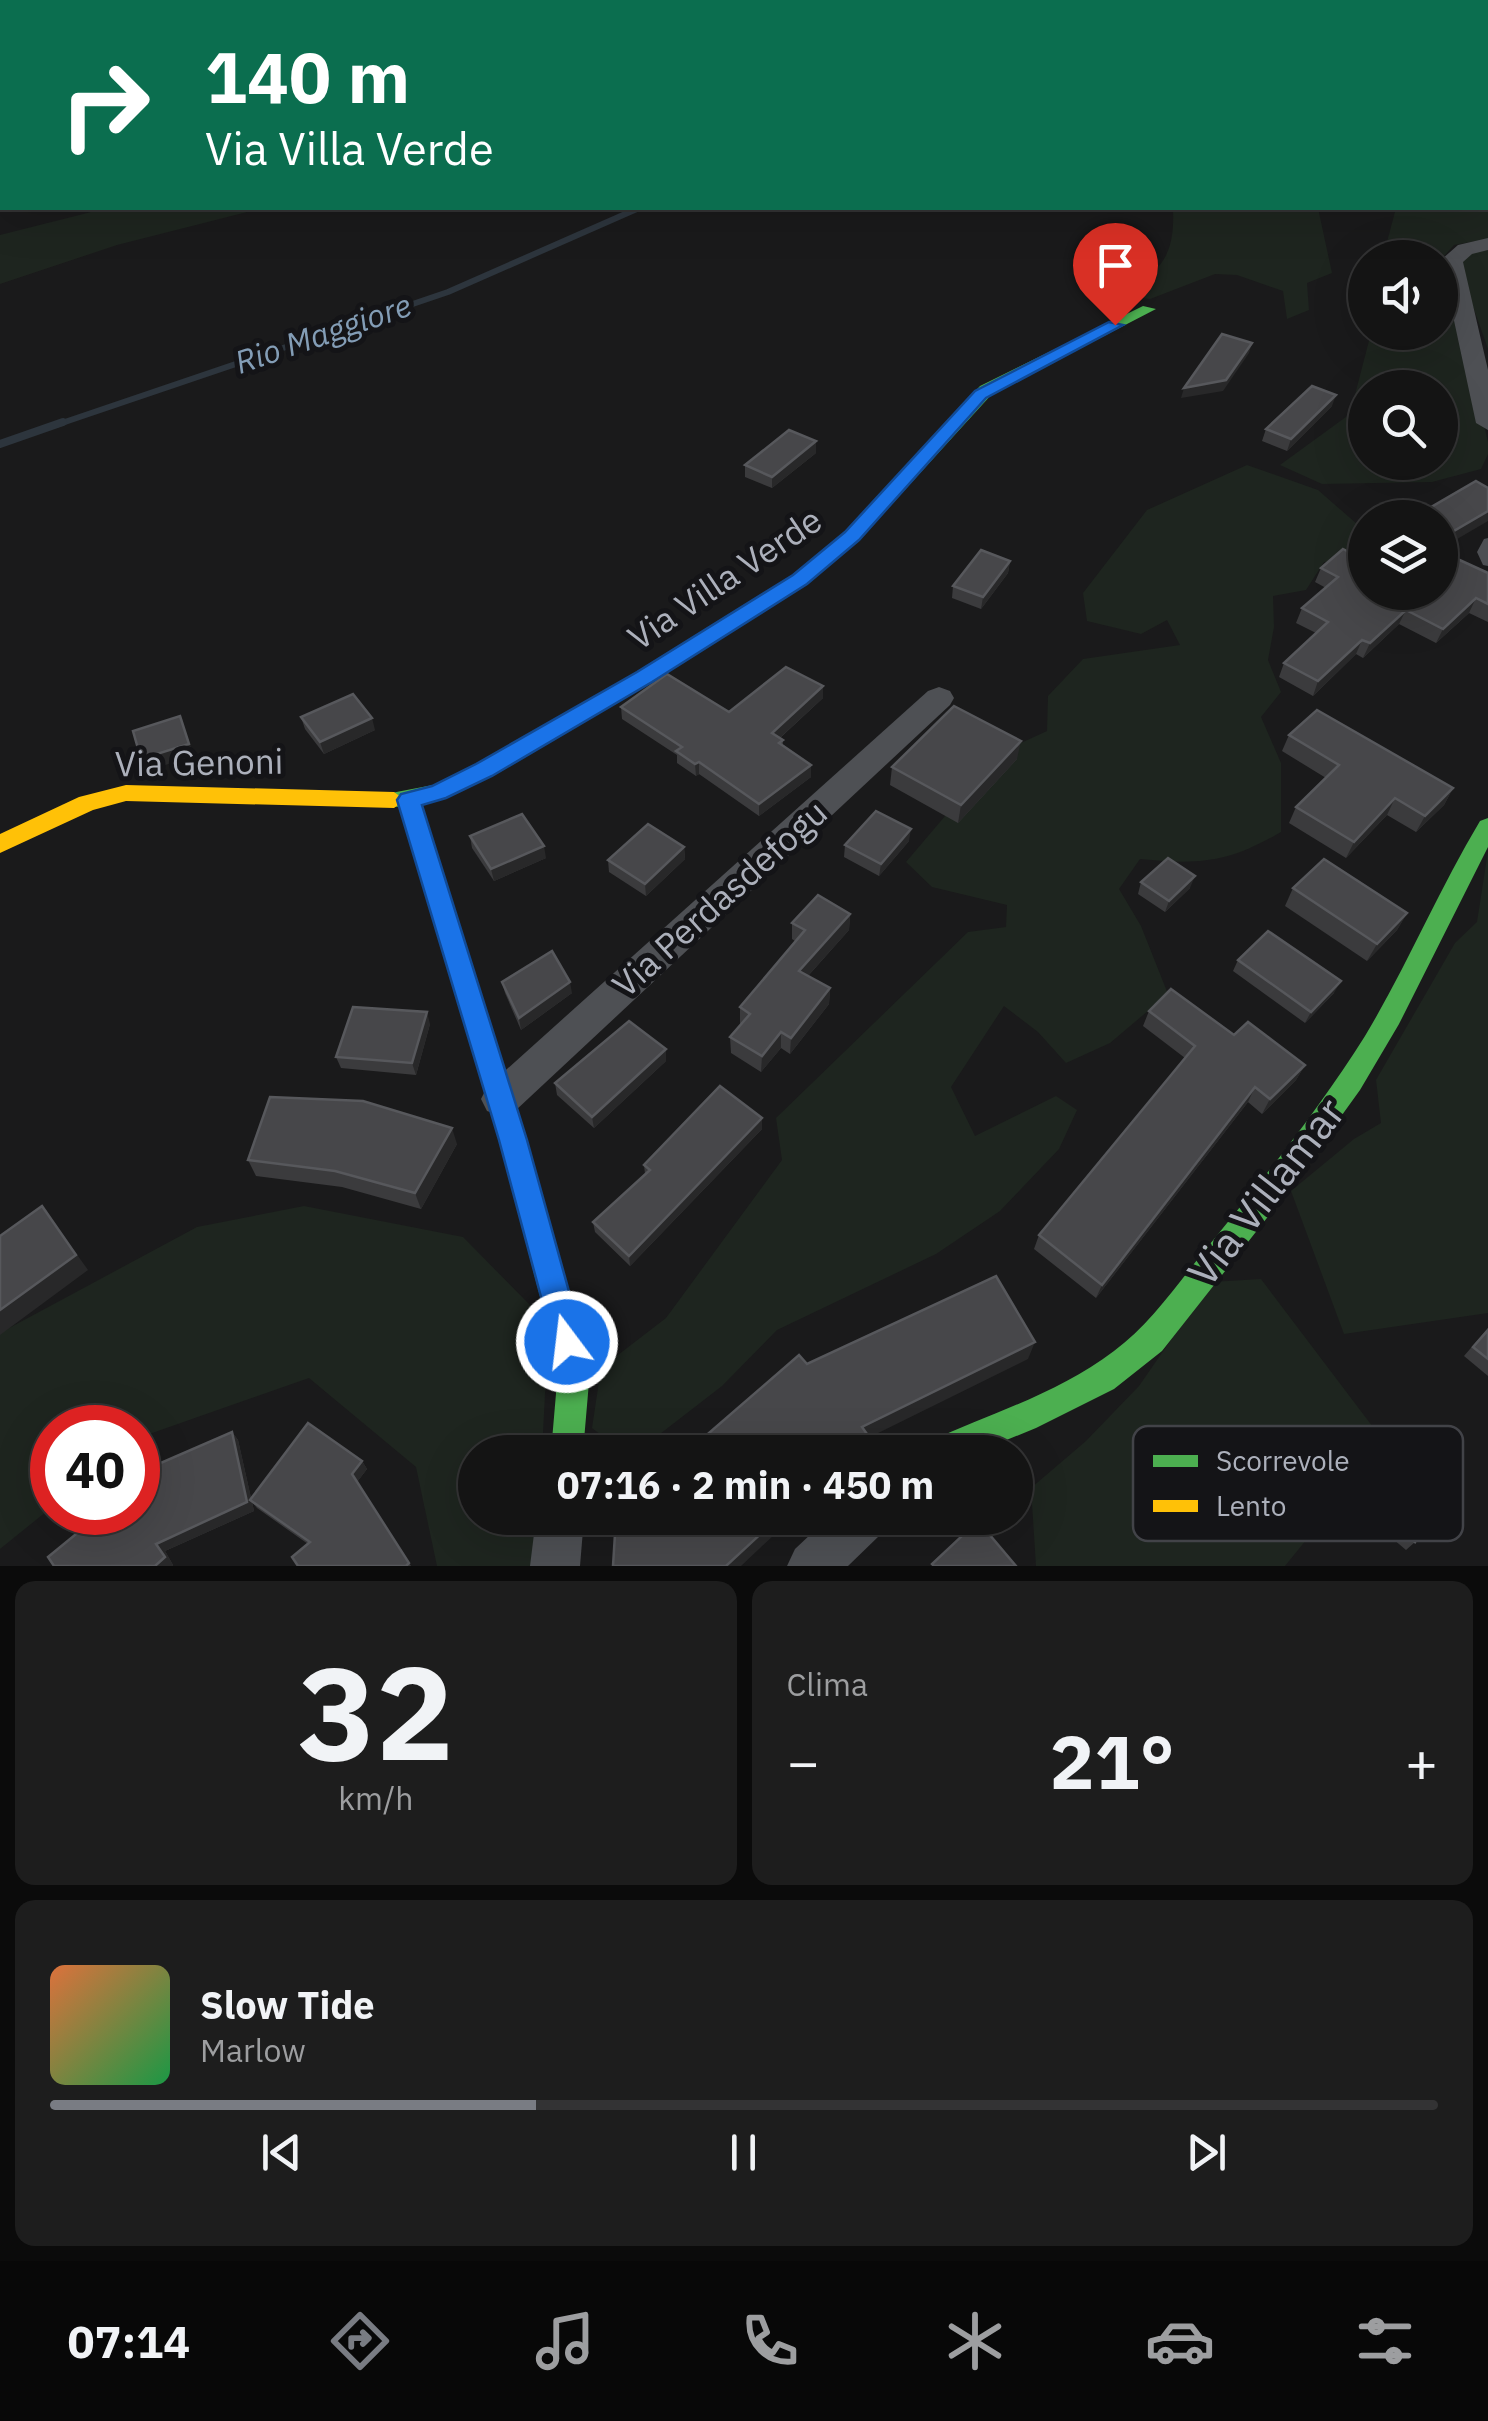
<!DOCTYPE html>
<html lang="it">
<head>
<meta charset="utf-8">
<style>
	:root { --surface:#141414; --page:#1d1d1d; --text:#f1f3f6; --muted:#9d9ea0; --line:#333334; --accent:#797c83 }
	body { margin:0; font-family:"IBM Plex Sans",sans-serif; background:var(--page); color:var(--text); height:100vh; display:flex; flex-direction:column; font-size:38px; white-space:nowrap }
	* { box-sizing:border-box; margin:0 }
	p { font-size:32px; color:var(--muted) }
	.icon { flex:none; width:55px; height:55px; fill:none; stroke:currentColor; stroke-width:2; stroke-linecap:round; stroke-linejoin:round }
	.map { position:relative; height:1566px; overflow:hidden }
	.side { display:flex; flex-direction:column; gap:15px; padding:15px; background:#0b0b0b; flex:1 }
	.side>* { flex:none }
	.top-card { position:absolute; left:0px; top:0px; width:1490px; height:210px; box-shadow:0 10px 40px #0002,0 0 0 2px var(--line); background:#0b6e4f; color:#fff; overflow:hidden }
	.fabs { position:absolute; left:1348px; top:240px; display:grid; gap:20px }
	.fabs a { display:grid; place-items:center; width:110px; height:110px; border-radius:50%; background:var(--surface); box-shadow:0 10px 40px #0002,0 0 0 2px var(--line); font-size:50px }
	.speed { position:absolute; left:30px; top:1405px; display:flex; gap:20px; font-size:50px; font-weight:700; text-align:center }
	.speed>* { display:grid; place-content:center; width:130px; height:130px; border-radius:50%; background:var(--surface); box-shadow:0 10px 40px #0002,0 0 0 2px var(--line); line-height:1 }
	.speed .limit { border:15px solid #d22; background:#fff; color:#111 }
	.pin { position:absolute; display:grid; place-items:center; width:85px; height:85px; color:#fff; margin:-102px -42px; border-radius:50% 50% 50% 0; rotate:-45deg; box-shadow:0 0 10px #0007 }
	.pin .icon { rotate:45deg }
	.me { position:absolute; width:110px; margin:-55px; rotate:345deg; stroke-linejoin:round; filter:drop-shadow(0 0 8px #0008) }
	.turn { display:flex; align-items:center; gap:35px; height:210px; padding:0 40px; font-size:45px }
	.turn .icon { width:130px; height:130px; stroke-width:2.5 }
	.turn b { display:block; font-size:70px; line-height:85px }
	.big { font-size:75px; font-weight:700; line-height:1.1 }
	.side .card { flex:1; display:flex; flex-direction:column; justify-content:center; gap:15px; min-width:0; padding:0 35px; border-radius:20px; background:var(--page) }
	.side .dial { align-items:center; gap:0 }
	.dial b { font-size:130px; line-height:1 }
	.song { display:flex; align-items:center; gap:30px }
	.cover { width:120px; height:120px; border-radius:15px; background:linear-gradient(135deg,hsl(20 70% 55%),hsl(140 70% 35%)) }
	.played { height:10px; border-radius:5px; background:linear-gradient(90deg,var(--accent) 35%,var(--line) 35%) }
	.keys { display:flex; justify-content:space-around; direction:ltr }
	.heat { display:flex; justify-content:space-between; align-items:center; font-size:55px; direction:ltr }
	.side .tiles { flex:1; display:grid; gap:15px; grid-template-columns:1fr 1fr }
	.card:last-child { grid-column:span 2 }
	.trip { position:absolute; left:458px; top:1435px; width:575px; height:100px; border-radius:50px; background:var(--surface); box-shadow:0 10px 40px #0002,0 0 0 2px var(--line); font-weight:700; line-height:100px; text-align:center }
	.menu { display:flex; height:160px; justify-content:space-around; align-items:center; background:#080808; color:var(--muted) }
	.menu .icon { width:70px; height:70px }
	.menu .on { color:var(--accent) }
	.menu b { font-size:45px; color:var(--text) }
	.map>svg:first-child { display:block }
	.green { fill:#1e251f; fill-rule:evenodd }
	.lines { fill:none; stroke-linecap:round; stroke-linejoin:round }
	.stream-far2 { stroke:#2d353d; stroke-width:5 }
	.stream-far1 { stroke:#2d353d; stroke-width:6 }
	.stream { stroke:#2d353d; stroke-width:8 }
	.lane { fill:#4e5054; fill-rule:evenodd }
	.street { fill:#4e5054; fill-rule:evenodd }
	.fast { fill:#4caf50; fill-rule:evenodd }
	.slow { fill:#ffc107; fill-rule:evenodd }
	.wall { fill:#3b3b3d }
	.shaded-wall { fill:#282829 }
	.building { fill:#47474a; stroke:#57585c; stroke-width:2.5 }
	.route { fill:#1a73e8; stroke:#114b97; stroke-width:2.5 }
	.labels { text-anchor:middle; stroke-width:10; stroke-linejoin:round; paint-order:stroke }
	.far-water-label { font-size:32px; font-style:italic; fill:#839db6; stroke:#141417 }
	.street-label { font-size:35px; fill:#acb0bb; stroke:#141417 }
	.near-street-label { font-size:42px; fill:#acb0bb; stroke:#141417 }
	.key { fill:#141417; stroke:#424348; stroke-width:2.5 }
	.key-label { font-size:28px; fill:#acb0bb }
</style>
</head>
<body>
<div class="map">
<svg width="1488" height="1566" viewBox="0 0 1488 1566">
	<rect width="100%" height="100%" fill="#1a1a1b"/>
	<g class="green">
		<path d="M1488,195V239L1454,245L1444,256L1488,442V454L1481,469L1432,482L1322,484L1280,465L1350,414L1371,333L1440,332V258L1383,257L1396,208H1488ZM1365,388H1440V462H1365Z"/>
		<polygon points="107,208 263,208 117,245 0,284 0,235"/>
		<path d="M1173,208H1318L1332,273L1307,283L1309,310L1287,319L1283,291L1237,275L1215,274L1150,299L1119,295C1161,271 1175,258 1173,208Z"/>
		<polygon points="1488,250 1488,349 1458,264 1464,254"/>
		<path d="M1247,465L1318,490L1365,531V542L1347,560L1324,562L1306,590L1273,596L1274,627L1268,660L1281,692L1261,717L1281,763V832C1228,863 1200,865 1140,859L1119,889L1141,926L1168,994L1110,1043L1066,1063L1038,1032L1004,1006L951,1087L975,1136L1056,1096L1077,1110L1059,1149L1000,1211L936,1254L777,1330L722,1386L647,1444L614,1445L592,1428L601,1368L666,1318L782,1160L776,1118L968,932L1006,927L1007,905L932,887L906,862L985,769L1006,750L1047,731L1048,696L1083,659L1180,645L1167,620L1141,634L1087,621L1083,593L1147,510Z"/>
		<polygon points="1488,851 1488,1313 1344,1334 1291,1191 1354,1139 1381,1123 1376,1080 1455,943 1477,922"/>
		<polygon points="304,1206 463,1237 531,1306 546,1375 542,1452 475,1452 475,1518 538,1518 537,1566 437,1566 416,1467 309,1378 138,1438 138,1428 52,1428 52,1507 0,1549 0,1333 197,1227"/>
		<polygon points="1261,1279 1385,1443 1285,1566 1036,1566 1031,1488 1086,1441 1139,1386 1211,1282"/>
	</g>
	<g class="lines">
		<g class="stream-far2">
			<polyline points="1423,0 1429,2"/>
			<polyline points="1102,2 1110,0"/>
		</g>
		<polyline class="stream-far1" points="56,425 448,292 639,208"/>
		<polyline class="stream" points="0,444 63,422"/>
		<polygon class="lane" points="1488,538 1488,566 1483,565 1477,552 1484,539"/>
		<g class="street">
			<polygon points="1488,238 1488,250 1472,254 1463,262 1488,370 1488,430 1476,423 1441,260 1458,245"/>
			<polygon points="939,687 950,691 954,698 950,705 515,1111 501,1116 487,1111 481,1099 487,1087 928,691"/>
			<polygon points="536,1518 584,1518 580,1566 530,1566"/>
			<polygon points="828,1518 887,1518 880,1535 848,1566 787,1566 795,1549"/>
		</g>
		<g class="fast">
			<polygon points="1143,306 1156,309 992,394 859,540 807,583 651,682 492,776 446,798 421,803 527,1140 582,1342 589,1382 583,1452 551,1452 557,1382 552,1342 499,1140 400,807 386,806 383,800 386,794 433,785 476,764 637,672 793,575 845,532 980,386"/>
			<path d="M1488,818V847L1399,1024L1360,1090L1278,1204L1162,1351L1114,1389L1036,1428L977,1452H925L930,1441C992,1413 1059,1393 1114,1351C1152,1323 1180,1280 1210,1244C1265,1177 1319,1109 1365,1036C1407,966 1438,891 1480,821Z"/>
		</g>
		<polygon class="slow" points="126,785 394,792 405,800 394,808 126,801 93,810 0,853 0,834 79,797"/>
	</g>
	<g class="wall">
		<polygon points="1332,406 1287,451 1262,441 1266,429"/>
		<polygon points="816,453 772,488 745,477 745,465"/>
		<polygon points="1343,549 1365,592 1488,573 1488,622 1469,613 1436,643 1399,624 1363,658 1356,654 1313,696 1279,677 1284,663 1316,633 1296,623 1302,608 1326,588 1315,582 1321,568"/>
		<polygon points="1010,561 1008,573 981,609 952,598 953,586"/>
		<polygon points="823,686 823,698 780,738 783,740 783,746 811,777 759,816 699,774 696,776 677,763 677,755 622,719 621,707 729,712"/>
		<polygon points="301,717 375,730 324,754 305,729"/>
		<polygon points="1289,735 1453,788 1444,805 1416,832 1387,815 1346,858 1289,823 1296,807 1326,778 1282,751"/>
		<polygon points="1017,759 958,823 890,785 892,767"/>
		<polygon points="470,836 546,858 494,881 472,848"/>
		<polygon points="909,841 879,876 844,857 845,845"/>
		<polygon points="684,847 685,859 646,896 609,872 608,860"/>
		<polygon points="1141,882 1190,888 1165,912 1138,894"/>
		<polygon points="1293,888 1407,913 1397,930 1367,961 1285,906"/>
		<polygon points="850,914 849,930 808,976 830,988 829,1004 790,1054 781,1048 761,1072 731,1053 730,1037 741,1024 740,1023 740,1007 795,941 792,939 792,923"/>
		<polygon points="1238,960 1334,993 1305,1023 1233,971"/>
		<polygon points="502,982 572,993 521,1030 505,993"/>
		<polygon points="1149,1011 1234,1035 1305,1065 1296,1080 1262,1114 1248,1102 1096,1298 1034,1249 1039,1235 1185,1058 1143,1026"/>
		<polygon points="430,1024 416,1075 341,1068 336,1057"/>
		<polygon points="666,1061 594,1128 557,1095 555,1083"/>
		<polygon points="762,1118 762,1129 630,1266 595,1232 593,1222 645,1174 644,1165"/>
		<polygon points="457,1144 421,1209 342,1187 256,1176 248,1160"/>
		<polygon points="1488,1328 1488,1376 1464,1356"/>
		<polygon points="232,1432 238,1440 251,1498 362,1461 367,1469 357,1482 411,1566 298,1566 308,1544 257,1508 252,1502 254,1511 165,1551 173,1565 172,1566 54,1566"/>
		<polygon points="1413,1436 1415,1542 1406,1550 1359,1510 1404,1444"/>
	</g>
	<g class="shaded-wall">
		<polygon points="1252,343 1249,353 1223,391 1181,398 1184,388"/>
		<polygon points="1336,395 1332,406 1287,451 1291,439"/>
		<polygon points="816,441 816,453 772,488 772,477"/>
		<polygon points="1488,511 1488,521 1440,549 1440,539"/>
		<polygon points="1010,561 1008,573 981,609 983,597"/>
		<polygon points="1476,598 1469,613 1436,643 1443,629"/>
		<polygon points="1406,610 1399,624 1363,658 1370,643"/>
		<polygon points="1362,640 1356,654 1313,696 1318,681"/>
		<polygon points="823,686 823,698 772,745 772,733"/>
		<polygon points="180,716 194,756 146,771 141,759"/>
		<polygon points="372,718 375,730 324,754 320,742"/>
		<polygon points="1021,741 1017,759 958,823 961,805"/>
		<polygon points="699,762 699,774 696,776 695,764"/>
		<polygon points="811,765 811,777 759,816 759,804"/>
		<polygon points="1453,788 1444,805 1416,832 1425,816"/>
		<polygon points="1395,798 1387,815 1346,858 1354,842"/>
		<polygon points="911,829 909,841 879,876 881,864"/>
		<polygon points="544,846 546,858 494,881 491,869"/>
		<polygon points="684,847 685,859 646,896 645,884"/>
		<polygon points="1195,876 1190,888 1165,912 1169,901"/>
		<polygon points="1407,913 1397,930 1367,961 1377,944"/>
		<polygon points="850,914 849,930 798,987 799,971"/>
		<polygon points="1341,981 1334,993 1305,1023 1311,1012"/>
		<polygon points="570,982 572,993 521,1030 519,1018"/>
		<polygon points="830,988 829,1004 790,1054 791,1038"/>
		<polygon points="427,1012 430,1024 416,1075 412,1063"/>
		<polygon points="781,1032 781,1048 761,1072 762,1056"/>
		<polygon points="666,1049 666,1061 594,1128 592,1117"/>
		<polygon points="1305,1065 1296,1080 1262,1114 1270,1099"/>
		<polygon points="1255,1087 1248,1102 1096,1298 1102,1285"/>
		<polygon points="762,1118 762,1129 630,1266 629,1256"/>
		<polygon points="452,1128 457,1144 421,1209 415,1193"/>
		<polygon points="42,1206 88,1270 0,1335 0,1310"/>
		<polygon points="1035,1342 1028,1359 866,1439 865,1449 861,1452 847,1452 862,1427"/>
		<polygon points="232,1432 238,1440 254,1511 165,1551 173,1565 172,1566 155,1566 156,1544"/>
		<polygon points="362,1461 367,1469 357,1482 352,1474"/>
		<polygon points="778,1518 792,1518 741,1566 726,1566"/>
	</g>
	<g class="building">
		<polygon points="1222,334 1252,343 1226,380 1184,388"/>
		<polygon points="1312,386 1336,395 1291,439 1266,429"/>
		<polygon points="789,430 816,441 772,477 745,465"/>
		<polygon points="1476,481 1488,488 1488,511 1440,539 1440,518 1418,518 1426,510"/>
		<polygon points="1343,549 1365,560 1365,592 1440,592 1440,551 1488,573 1488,604 1476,598 1443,629 1406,610 1370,643 1362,640 1318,681 1284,663 1328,622 1302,608 1338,577 1321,568"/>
		<polygon points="981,550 1010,561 983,597 953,586"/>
		<polygon points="786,667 823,686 772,733 783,740 779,743 811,765 759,804 699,762 695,764 676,751 682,747 621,707 667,674 729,712"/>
		<polygon points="353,694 372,718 320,742 301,717"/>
		<polygon points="954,706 1021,741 961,805 892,767"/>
		<polygon points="1317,710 1453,788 1425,816 1395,798 1354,842 1296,807 1339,765 1289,735"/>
		<polygon points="180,716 189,744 141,759 133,731"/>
		<polygon points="876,811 911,829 881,864 845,845"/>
		<polygon points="522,814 544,846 491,869 470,836"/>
		<polygon points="648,824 684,847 645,884 608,860"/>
		<polygon points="1168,858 1195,876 1169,901 1141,882"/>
		<polygon points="1324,859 1407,913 1377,944 1293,888"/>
		<polygon points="818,895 850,914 799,971 830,988 791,1038 781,1032 762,1056 730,1037 750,1014 740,1007 805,930 792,923"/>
		<polygon points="1268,931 1341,981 1311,1012 1238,960"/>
		<polygon points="552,951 570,982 519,1018 502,982"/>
		<polygon points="1171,989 1234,1035 1248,1022 1305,1065 1270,1099 1255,1087 1102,1285 1039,1235 1195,1046 1149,1011"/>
		<polygon points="353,1007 427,1012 412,1063 336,1057"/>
		<polygon points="629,1021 666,1049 592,1117 555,1083"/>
		<polygon points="720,1086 762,1118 629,1256 593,1222 650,1170 644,1165"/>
		<polygon points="270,1097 363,1101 452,1128 415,1193 335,1171 248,1160"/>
		<polygon points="42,1206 76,1255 0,1310 0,1236"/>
		<polygon points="996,1276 1035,1342 862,1427 867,1434 847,1452 687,1452 799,1355 807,1364"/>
		<polygon points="1488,1330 1488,1359 1473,1347"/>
		<polygon points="308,1423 362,1461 352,1474 409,1563 406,1566 298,1566 292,1557 310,1542 250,1500"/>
		<polygon points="232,1432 247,1502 156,1544 165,1557 155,1566 54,1566 48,1557 103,1512 138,1512 138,1485 150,1475 149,1468"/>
		<polygon points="1413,1436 1459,1474 1415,1542 1368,1502"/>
		<polygon points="616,1518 778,1518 726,1566 613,1566"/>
		<polygon points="978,1521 1016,1566 934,1566 932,1564"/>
	</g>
	<polygon class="route" points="1109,322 1123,325 986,398 859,540 807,584 652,682 492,776 446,798 422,805 527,1140 583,1342 578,1353 567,1358 556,1353 499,1140 397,800 401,794 432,786 476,764 637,672 793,575 845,532 975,391"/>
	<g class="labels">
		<g class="far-water-label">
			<text transform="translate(323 334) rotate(-19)" y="11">Rio Maggiore</text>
		</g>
		<g class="street-label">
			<text transform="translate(725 579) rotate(-34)" y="12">Via Villa Verde</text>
			<text transform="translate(199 763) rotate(-1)" y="12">Via Genoni</text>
			<text transform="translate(720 899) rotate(-42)" y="12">Via Perdasdefogu</text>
		</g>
		<g class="near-street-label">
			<text transform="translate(1266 1192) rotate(-52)" y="15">Via Villamar</text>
		</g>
	</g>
	<rect x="1133" y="1426" width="330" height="115" rx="15" class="key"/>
	<rect x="1153" y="1455" width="45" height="12" fill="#4caf50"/>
	<rect x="1153" y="1500" width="45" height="12" fill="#ffc107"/>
	<g class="key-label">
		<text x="1216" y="1471">Scorrevole</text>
		<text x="1216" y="1516">Lento</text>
	</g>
</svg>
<div class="fabs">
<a><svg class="icon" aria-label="sound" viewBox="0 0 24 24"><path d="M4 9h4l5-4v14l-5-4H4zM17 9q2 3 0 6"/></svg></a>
<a><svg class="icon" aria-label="search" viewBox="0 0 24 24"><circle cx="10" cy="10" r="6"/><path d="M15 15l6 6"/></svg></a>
<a><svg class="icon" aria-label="layers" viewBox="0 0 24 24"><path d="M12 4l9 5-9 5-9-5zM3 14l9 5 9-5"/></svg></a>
</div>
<div class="speed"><div class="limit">40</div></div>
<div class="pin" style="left:1115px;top:325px;background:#d93025"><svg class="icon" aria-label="arrive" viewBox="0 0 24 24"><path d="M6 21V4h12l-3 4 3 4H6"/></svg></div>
<svg class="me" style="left:567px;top:1342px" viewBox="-20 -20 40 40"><circle r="17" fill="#1a73e8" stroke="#fff" stroke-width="3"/><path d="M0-11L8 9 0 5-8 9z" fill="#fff"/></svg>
<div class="trip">07:16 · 2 min · 450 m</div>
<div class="top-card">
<div class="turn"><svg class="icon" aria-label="right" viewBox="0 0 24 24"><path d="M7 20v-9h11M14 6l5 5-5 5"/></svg><div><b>140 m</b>Via Villa Verde</div></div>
</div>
</div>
<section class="side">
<div class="tiles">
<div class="card dial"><b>32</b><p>km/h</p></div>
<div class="card"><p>Clima</p>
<div class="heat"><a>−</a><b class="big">21°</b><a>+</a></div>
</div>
<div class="card">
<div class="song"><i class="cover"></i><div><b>Slow Tide</b><p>Marlow</p></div></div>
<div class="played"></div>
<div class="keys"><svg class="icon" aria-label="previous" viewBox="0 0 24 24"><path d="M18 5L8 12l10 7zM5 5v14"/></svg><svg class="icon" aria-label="pause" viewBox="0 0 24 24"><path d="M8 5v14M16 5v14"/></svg><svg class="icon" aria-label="next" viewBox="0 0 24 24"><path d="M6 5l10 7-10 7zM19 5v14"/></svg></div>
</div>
</div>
</section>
<nav class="menu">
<b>07:14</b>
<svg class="icon on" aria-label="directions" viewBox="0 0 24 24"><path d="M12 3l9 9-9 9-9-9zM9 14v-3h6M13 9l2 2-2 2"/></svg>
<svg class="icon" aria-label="music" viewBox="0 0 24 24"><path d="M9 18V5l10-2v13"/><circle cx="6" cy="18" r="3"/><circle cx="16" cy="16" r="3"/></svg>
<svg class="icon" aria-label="phone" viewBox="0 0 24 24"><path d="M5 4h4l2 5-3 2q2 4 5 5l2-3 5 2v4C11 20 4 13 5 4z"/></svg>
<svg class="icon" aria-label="climate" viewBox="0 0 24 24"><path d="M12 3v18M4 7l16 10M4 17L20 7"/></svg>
<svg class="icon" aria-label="car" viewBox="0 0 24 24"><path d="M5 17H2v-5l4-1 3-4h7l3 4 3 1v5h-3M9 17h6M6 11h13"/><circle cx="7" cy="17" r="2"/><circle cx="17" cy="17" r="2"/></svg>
<svg class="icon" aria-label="filters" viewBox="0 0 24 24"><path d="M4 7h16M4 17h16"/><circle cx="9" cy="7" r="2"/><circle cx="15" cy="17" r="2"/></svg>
</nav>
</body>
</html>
